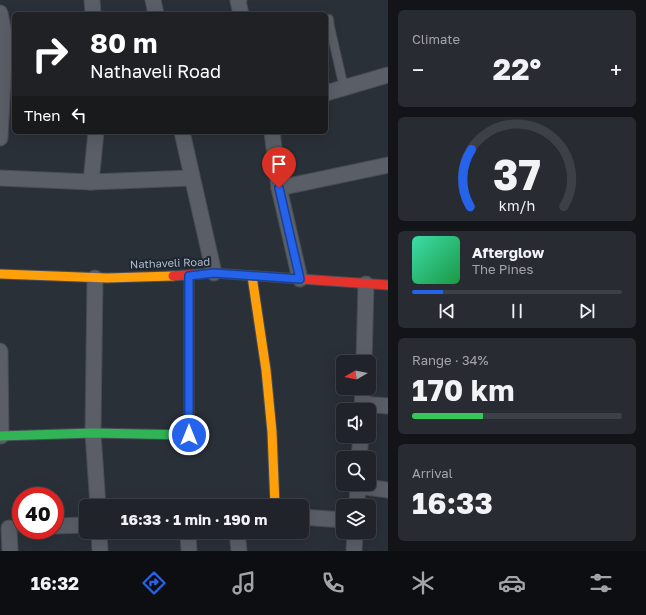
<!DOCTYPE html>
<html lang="en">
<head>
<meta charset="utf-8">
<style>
	:root { --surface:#20242a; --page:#282c32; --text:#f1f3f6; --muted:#a2a4a8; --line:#3d4147; --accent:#2563eb }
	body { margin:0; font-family:"Golos Text",sans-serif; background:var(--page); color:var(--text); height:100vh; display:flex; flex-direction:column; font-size:15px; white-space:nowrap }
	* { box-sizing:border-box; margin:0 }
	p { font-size:13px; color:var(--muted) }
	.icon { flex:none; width:22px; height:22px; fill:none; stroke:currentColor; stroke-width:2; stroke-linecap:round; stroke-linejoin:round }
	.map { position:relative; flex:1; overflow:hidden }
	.panel { display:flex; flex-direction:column; gap:10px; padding:10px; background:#121417; width:258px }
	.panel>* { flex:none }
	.hud { position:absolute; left:12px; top:12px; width:316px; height:122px; border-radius:6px; box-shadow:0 4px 16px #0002,0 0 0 1px var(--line); background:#202124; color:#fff; overflow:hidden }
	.needle { width:26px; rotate:261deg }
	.buttons { position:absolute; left:336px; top:355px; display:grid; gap:8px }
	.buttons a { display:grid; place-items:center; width:40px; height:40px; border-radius:6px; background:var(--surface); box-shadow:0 4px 16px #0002,0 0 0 1px var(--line); font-size:20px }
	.speed { position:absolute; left:12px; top:487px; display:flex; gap:8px; font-size:20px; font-weight:700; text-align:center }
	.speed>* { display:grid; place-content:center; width:52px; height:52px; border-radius:50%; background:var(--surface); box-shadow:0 4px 16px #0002,0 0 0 1px var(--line); line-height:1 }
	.speed .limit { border:6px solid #d22; background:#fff; color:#111 }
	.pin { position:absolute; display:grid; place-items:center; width:34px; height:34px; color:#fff; margin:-41px -17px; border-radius:50% 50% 50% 0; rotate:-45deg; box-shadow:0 0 4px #0007 }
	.pin .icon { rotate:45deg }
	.me { position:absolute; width:44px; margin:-22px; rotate:0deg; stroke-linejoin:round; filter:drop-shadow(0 0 3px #0008) }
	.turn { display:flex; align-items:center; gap:14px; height:84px; padding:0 12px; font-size:18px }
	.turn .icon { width:52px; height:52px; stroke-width:2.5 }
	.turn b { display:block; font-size:28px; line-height:34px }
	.then { display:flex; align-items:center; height:38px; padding:0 12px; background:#0003; gap:8px; font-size:15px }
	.big { font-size:30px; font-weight:700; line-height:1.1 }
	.panel .widget { flex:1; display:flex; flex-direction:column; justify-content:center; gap:6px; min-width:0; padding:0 14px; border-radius:6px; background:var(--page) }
	.panel .dial { align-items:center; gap:0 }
	.dial svg { height:104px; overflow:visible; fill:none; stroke:var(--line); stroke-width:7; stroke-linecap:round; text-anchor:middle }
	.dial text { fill:var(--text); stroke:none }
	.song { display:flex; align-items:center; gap:12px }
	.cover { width:48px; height:48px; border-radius:6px; background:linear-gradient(135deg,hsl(160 70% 55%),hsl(140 70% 35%)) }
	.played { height:4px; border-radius:2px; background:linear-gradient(90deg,var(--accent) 15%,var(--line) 15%) }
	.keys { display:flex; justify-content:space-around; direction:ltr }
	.heat { display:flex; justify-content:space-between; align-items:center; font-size:22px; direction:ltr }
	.charge { height:6px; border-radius:3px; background:linear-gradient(90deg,#34c759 34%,var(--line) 0) }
	.trip { position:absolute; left:79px; top:499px; width:230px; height:40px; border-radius:6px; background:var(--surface); box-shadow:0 4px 16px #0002,0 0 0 1px var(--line); font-weight:700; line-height:40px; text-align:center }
	.dock { display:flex; height:64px; justify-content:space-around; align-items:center; background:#0d0e11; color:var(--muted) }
	.dock .icon { width:28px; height:28px }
	.dock .active { color:var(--accent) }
	.dock b { font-size:18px; color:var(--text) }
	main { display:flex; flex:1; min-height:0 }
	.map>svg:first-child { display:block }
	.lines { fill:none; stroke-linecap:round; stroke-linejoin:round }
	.lane-casing { stroke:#484c55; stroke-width:10 }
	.street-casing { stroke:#484c55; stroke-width:17 }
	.fast-casing { stroke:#484c55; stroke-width:11 }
	.slow-casing { stroke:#484c55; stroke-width:11 }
	.jam-casing { stroke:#484c55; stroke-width:11 }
	.lane { stroke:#5a5e66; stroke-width:8 }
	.street { stroke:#5a5e66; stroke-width:15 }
	.fast { stroke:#30b455; stroke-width:9 }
	.slow { stroke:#ff9f0a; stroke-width:9 }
	.jam { stroke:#e5322d; stroke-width:9 }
	.route-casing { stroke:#184099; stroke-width:10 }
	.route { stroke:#2563eb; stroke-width:7 }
	.labels { text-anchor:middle; stroke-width:4; stroke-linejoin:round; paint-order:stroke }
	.street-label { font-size:11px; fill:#b4bcc9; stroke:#1d2633 }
</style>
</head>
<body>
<main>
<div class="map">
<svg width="388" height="551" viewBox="0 0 388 551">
	<rect width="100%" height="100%" fill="#2a3038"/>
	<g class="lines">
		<defs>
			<polyline id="lane" points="329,19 330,27 344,88"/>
			<g id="street">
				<polyline points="92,0 93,14"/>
				<polyline points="153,0 156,14"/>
				<polyline points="239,0 238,1 241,14"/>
				<polyline points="0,13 5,39 0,138"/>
				<polyline points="326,93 388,75"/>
				<polyline points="182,132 214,273"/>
				<polyline points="272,132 279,188 300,279"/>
				<polyline points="0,178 91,182 192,178"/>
				<polyline points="91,182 96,132"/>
				<polyline points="279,188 388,165"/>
				<polyline points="95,278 93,433 98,506"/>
				<polyline points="0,351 1,436"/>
				<polyline points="364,362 366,284"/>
				<polyline points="363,404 388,406"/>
				<polyline points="362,410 363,388"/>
				<polyline points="359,458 361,436"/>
				<polyline points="358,486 388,490"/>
				<polyline points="357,506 358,484"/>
				<polyline points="302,517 343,520"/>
				<polyline points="55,526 86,525"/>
				<polyline points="9,528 10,551"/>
				<polyline points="99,532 100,551"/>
				<polyline points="188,532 189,551"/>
				<polyline points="237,532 239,551"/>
				<polyline points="354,551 355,532"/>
			</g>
			<polyline id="fast" points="0,436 93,433 189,435 189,276"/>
			<g id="slow">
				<polyline points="0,274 107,278 173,276"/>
				<polyline points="252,276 266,370 272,432 275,506"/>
			</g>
			<polyline id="jam" points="173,276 214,273 388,285"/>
		</defs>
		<use href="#lane" class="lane-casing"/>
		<use href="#street" class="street-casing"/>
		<use href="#fast" class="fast-casing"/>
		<use href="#slow" class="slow-casing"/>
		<use href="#jam" class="jam-casing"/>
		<use href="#lane" class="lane"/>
		<use href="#street" class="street"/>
		<use href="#fast" class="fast"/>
		<use href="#slow" class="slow"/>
		<use href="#jam" class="jam"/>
	</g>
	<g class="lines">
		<defs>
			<polyline id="route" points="189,435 189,276 214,273 300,279 279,188"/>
		</defs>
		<use href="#route" class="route-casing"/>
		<use href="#route" class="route"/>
	</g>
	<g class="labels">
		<g class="street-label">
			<text transform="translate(170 263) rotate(-2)" y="4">Nathaveli Road</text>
		</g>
	</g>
</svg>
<div class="buttons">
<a><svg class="needle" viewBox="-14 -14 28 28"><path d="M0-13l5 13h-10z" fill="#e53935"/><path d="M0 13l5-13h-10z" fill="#a2a4a8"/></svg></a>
<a><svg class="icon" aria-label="sound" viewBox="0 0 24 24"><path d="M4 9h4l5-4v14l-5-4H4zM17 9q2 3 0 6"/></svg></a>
<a><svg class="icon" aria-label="search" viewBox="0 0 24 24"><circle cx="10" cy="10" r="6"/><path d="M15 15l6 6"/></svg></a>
<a><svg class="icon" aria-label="layers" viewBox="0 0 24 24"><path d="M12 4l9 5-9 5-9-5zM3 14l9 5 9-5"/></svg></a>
</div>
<div class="speed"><div class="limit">40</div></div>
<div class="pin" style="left:279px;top:188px;background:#d93025"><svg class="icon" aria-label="arrive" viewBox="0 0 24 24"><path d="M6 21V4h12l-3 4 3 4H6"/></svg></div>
<svg class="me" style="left:189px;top:435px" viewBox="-20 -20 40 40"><circle r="17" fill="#2563eb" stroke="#fff" stroke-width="3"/><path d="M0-11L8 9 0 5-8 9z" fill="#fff"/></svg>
<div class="trip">16:33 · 1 min · 190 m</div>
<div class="hud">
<div class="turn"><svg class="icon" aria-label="right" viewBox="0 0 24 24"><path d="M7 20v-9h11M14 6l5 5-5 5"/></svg><div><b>80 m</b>Nathaveli Road</div></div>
<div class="then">Then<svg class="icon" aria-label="left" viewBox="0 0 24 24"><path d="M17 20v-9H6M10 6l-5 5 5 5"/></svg></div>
</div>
</div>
<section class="panel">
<div class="widget"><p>Climate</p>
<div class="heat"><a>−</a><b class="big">22°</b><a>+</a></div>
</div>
<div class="widget dial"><svg viewBox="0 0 100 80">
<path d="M14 69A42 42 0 1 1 86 69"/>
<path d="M14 69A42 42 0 0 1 15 25" stroke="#2563eb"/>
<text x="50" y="56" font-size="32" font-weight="700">37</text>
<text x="50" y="72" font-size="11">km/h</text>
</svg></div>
<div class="widget">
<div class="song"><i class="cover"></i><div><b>Afterglow</b><p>The Pines</p></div></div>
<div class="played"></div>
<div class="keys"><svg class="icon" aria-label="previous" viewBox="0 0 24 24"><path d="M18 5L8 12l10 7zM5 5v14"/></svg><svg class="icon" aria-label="pause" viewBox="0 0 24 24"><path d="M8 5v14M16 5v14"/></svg><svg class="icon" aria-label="next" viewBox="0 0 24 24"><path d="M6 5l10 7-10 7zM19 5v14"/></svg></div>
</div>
<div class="widget"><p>Range · 34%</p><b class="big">170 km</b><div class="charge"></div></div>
<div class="widget"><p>Arrival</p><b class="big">16:33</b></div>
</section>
</main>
<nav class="dock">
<b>16:32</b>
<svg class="icon active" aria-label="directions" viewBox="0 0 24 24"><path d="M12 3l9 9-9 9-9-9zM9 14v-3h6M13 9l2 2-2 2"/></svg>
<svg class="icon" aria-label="music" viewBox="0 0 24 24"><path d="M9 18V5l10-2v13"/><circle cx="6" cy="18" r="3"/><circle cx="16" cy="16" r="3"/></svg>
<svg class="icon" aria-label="phone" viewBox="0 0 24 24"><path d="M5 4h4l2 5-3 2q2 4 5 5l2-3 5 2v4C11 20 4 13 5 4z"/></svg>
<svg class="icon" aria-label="climate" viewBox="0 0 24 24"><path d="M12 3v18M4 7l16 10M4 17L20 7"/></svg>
<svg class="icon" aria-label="car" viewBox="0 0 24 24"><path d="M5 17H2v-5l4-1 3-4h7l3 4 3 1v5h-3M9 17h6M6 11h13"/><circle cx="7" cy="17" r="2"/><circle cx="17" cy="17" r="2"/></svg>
<svg class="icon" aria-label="filters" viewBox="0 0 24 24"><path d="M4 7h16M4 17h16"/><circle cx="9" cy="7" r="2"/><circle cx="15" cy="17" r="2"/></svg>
</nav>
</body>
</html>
